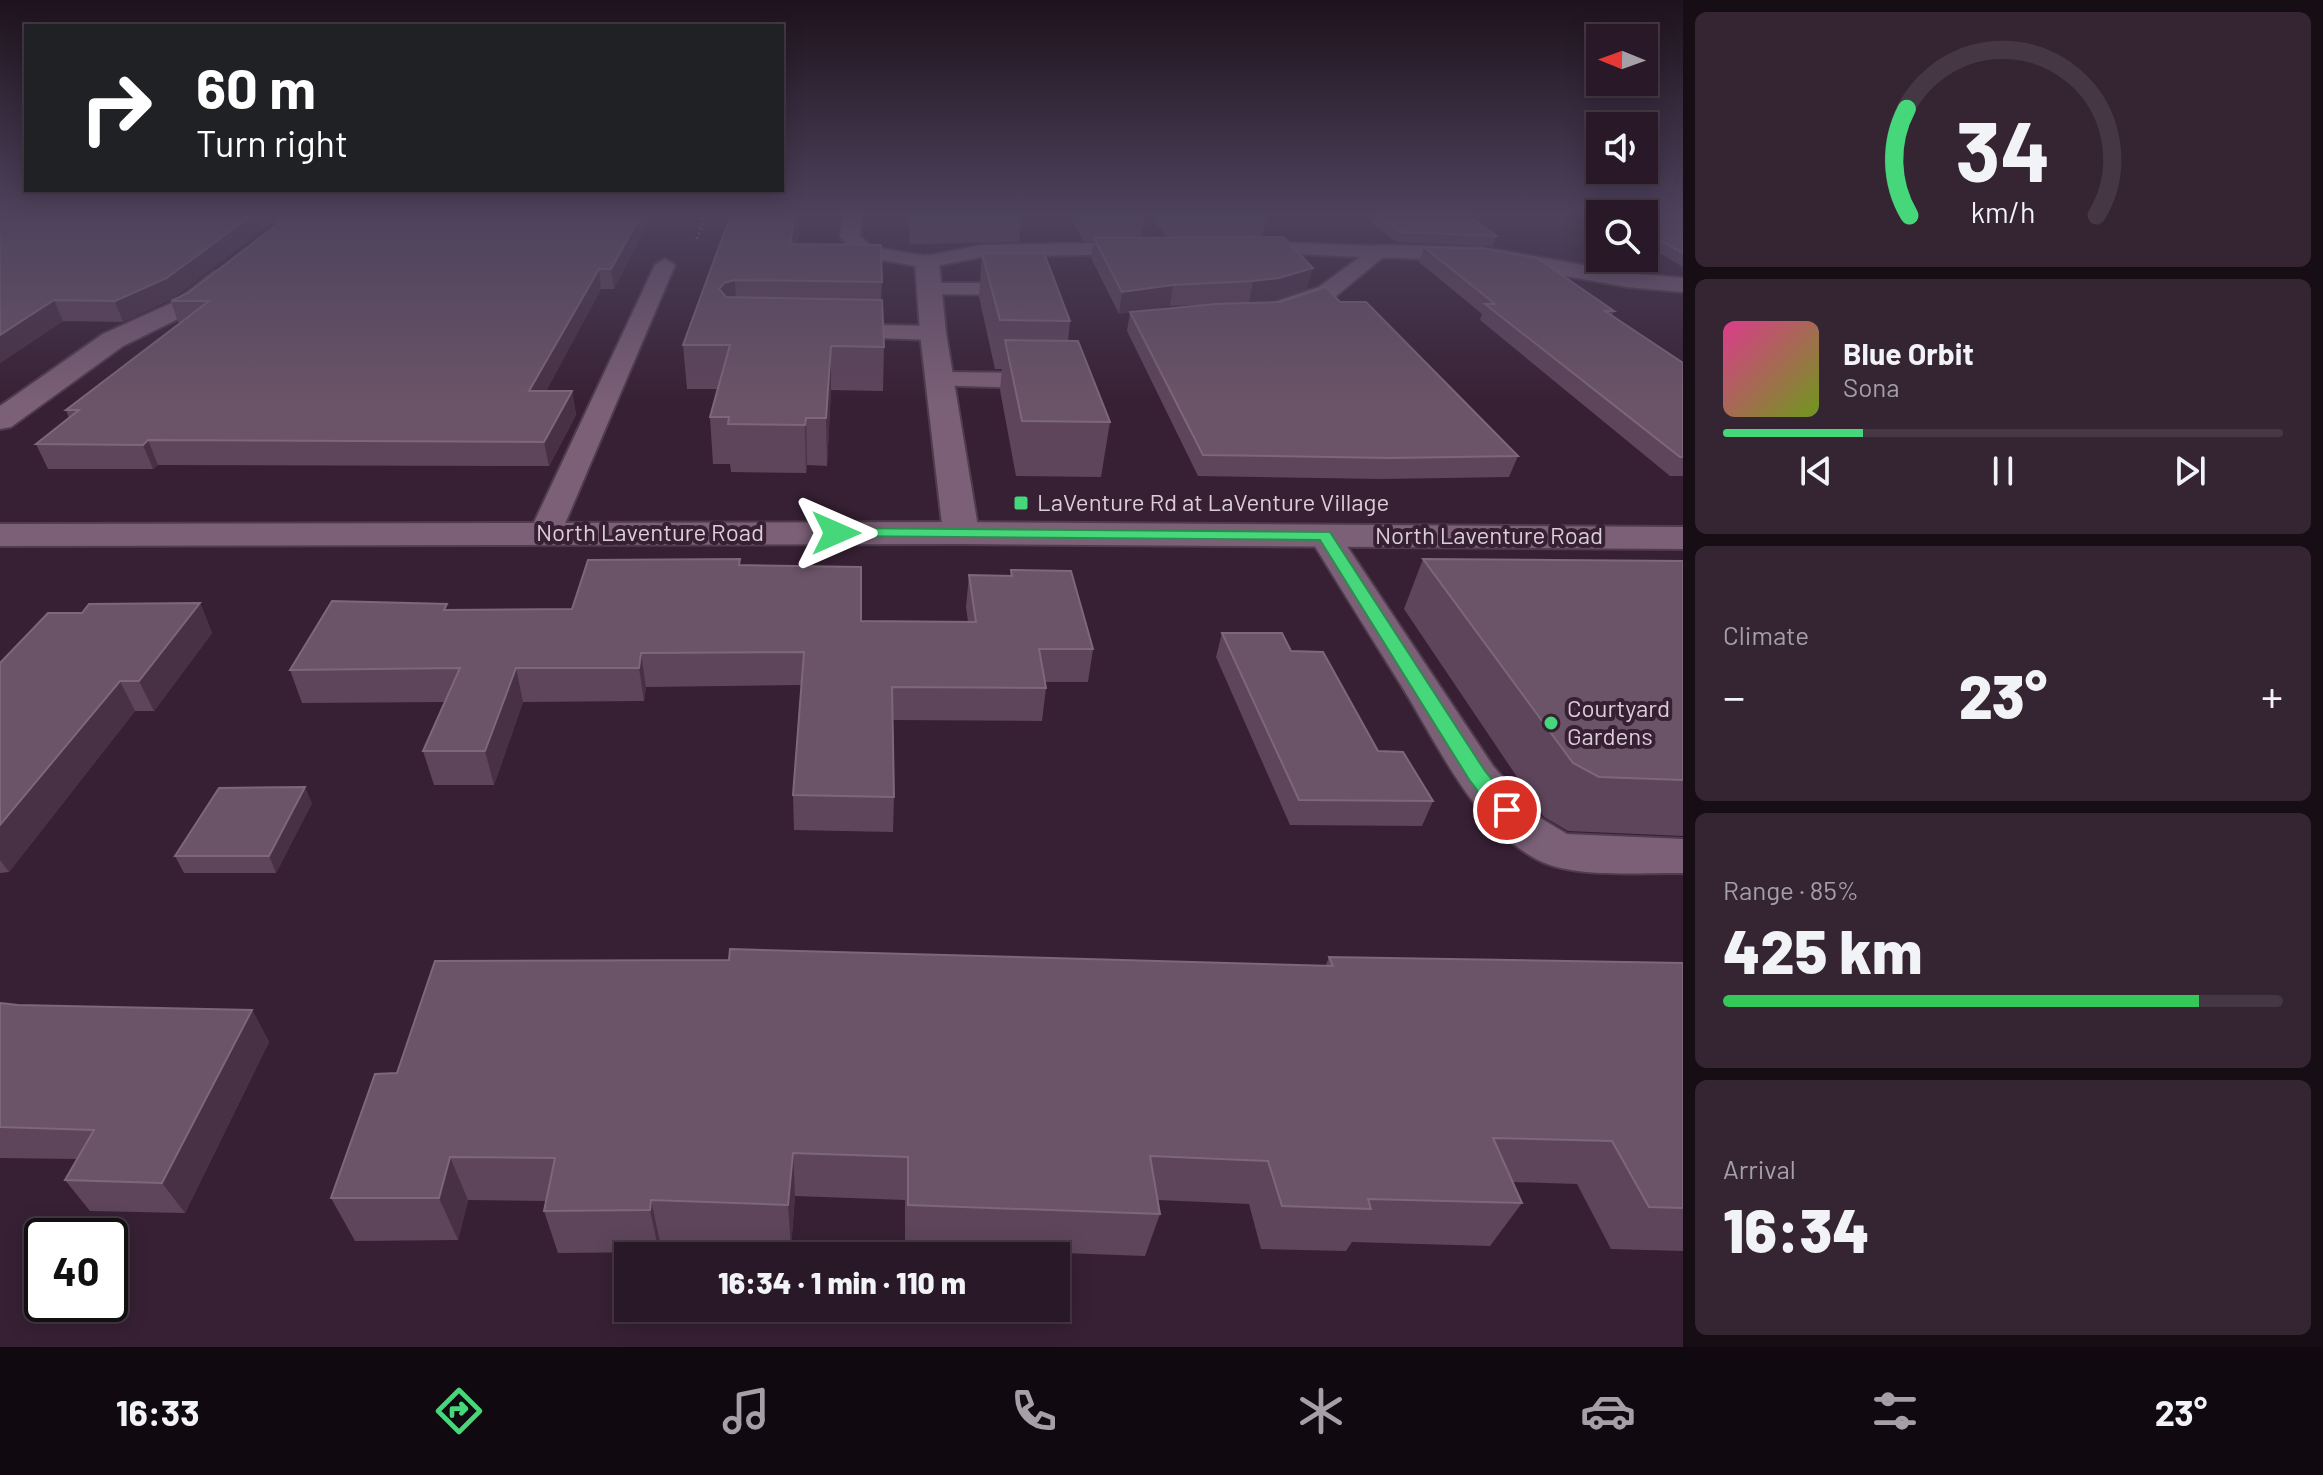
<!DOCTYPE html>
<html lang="en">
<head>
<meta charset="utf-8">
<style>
	:root { --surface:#291827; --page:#352533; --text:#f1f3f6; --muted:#a5a0a7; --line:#453744; --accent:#45d77a }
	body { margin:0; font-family:Barlow,sans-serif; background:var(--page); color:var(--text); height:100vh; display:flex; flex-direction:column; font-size:30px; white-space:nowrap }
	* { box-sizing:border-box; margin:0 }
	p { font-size:26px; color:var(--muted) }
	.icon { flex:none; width:44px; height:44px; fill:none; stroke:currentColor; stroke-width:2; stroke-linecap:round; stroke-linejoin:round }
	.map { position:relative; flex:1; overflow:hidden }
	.sheet { display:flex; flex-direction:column; gap:12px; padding:12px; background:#170d15; width:640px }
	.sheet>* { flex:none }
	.banner { position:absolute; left:24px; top:24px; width:760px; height:168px; border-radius:0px; box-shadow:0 4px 20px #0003,0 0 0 2px var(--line); background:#202124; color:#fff; overflow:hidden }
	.needle { width:52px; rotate:271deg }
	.buttons { position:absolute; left:1586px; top:24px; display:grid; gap:16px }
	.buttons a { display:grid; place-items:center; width:72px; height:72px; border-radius:0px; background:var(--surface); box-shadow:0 4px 20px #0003,0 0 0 2px var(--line); font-size:40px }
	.speed { position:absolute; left:24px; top:1218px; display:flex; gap:16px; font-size:40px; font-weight:700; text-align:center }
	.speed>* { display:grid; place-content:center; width:104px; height:104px; border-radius:50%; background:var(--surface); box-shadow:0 4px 20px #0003,0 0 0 2px var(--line); line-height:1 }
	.speed .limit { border:4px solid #111; border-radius:12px; background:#fff; color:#111 }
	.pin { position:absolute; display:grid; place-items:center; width:68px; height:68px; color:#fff; margin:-34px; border:4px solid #fff; border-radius:50%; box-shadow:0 2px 8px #0007 }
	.me { position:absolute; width:88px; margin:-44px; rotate:90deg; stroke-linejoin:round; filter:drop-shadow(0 0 6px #0008) }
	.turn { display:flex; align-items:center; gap:28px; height:168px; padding:0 40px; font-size:36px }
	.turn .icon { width:104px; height:104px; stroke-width:2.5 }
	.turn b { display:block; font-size:56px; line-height:68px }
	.big { font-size:60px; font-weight:800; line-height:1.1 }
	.sheet .tile { flex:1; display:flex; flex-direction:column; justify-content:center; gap:12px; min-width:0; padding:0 28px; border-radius:12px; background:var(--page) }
	.sheet .dial { align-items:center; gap:0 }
	.dial svg { height:208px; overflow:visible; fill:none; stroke:var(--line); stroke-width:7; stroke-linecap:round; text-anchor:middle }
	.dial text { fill:var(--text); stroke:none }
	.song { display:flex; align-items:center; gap:24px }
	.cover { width:96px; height:96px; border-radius:12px; background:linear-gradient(135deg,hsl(330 70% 55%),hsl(80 70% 35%)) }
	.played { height:8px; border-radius:4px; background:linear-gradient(90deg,var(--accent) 25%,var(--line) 25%) }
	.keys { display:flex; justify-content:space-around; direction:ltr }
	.heat { display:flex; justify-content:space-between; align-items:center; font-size:44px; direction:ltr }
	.charge { height:12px; border-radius:6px; background:linear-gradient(90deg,#34c759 85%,var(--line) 0) }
	.trip { position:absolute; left:614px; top:1242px; width:456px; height:80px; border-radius:0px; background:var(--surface); box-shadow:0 4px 20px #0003,0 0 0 2px var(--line); font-weight:800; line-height:80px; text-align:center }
	.tabs { display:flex; height:128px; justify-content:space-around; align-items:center; background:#100a10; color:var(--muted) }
	.tabs .icon { width:56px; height:56px }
	.tabs .current { color:var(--accent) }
	.tabs b { font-size:36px; color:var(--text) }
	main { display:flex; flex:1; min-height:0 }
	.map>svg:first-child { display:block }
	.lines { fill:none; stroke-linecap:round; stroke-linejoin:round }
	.lane-casing { stroke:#4f3c4d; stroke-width:4 }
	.street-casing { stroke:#4f3c4d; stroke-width:4 }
	.secondary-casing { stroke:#4f3c4d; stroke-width:4 }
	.path { stroke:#8f7c8c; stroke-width:3; stroke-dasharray:2 3; stroke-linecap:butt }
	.lane { fill:#7b6077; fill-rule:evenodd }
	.street { fill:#7b6077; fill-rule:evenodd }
	.secondary { fill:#7b6077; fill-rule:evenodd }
	.wall { fill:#5e455b }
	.shaded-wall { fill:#483045 }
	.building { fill:#6b5468; stroke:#7d677a; stroke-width:2 }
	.route { fill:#45d77a; stroke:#2d8c4f; stroke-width:2 }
	.poi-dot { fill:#45d77a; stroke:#372034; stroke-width:3 }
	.labels { text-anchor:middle; stroke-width:8; stroke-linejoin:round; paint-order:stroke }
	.poi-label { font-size:24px; fill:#dccdda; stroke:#372034; text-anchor:start }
	.street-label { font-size:24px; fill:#dccdda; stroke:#372034 }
</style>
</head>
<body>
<main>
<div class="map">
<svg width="1683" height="1347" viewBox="0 0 1683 1347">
	<rect width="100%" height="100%" fill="#372034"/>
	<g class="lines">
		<defs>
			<g id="lane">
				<polygon points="844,214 862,214 860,236 872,247 927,256 981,245 1145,242 1155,248 1145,254 981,257 927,268 859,256 840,237"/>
				<polygon points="1242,241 1379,246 1389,252 1335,297 1282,314 1274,312 1271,307 1274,302 1319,287 1360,257 1235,251 1232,247"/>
				<polygon points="665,259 675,265 561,533 556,540 545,543 534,540 529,533 655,265"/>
				<polygon points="930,283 1031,283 1042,289 1031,295 922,294 919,289"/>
				<polygon points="832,324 933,326 941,328 945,333 941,338 933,340 824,336 820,331 824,326"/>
				<polygon points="940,372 1053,373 1062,376 1066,381 1062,386 1053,389 931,385 927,380 931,375"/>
				<path d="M1324,525L1335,528L1493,766L1537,816L1567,834L1683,839V873C1642,872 1575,879 1538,860C1475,827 1440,749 1404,690C1372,639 1340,587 1308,535L1313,528Z"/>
			</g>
			<g id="street">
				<polygon points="1379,245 1482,247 1627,273 1683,278 1683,292 1627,287 1482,261 1371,257 1368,252 1371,247"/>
				<polygon points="927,255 935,257 939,262 946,333 979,533 974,541 961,544 948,541 943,533 920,333 915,262 919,257"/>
				<polygon points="222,270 231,272 234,277 194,311 123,346 11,427 0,429 0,406 103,334 176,301 213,272"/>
			</g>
			<polygon id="secondary" points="961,522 1683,527 1683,549 961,544 0,546 0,524"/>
		</defs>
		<use href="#lane" class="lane-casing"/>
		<use href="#street" class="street-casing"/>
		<use href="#secondary" class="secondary-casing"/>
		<polyline class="path" points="697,239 706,214"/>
		<use href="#lane" class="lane"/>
		<use href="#street" class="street"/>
		<use href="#secondary" class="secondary"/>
	</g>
	<g class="wall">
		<polygon points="0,214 652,214 614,289 601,289 546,391 572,391 576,415 549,466 158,465 153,469 48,469 36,444 69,418 66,410 182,322 178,322 171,301 188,293 282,222 269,224 174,298 123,322 63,321 0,363"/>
		<polygon points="731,214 801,214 797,244 882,282 881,300 884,347 883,391 831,390 827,466 807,465 806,473 731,472 730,464 713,464 710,417 717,389 687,389 683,345"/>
		<polygon points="908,214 1025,214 1022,215 1019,242 910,244"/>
		<polygon points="1070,214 1145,214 1141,238 1167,238 1150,214 1267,214 1262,237 1307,289 1274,300 1247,303 1340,302 1518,456 1509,477 1382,479 1198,476 1127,331 1130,312 1207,305 1170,306 1119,314 1091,258 1094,241 1083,241"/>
		<polygon points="1362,214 1466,214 1497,236 1493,246 1396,242"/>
		<polygon points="1644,214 1683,214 1683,267 1644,244"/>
		<polygon points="1424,247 1614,311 1612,316 1683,363 1683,476 1670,476 1480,320 1482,314 1419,262"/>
		<polygon points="982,253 1070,321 1068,341 1110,422 1101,477 1016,476 1000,390 1002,369 995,369 979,297"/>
		<polygon points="1423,559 1683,561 1683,836 1568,831 1544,817 1404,609"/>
		<polygon points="740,565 861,621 968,622 966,607 969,575 1010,576 1011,570 1093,649 1088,682 1045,682 1046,688 1042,721 893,720 894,797 893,832 794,830 793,795 801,685 646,687 644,701 523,702 494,785 434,785 423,751 445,702 302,703 290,670 449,610 572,609"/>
		<polygon points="200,603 212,633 154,711 135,711 9,872 0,873 0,663 82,613"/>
		<polygon points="1222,633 1291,651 1378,751 1433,801 1422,826 1290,825 1216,657"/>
		<polygon points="312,803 276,873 184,873 175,856"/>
		<polygon points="1329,957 1683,963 1683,1251 1611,1249 1577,1184 1513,1182 1522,1203 1490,1246 1352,1242 1346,1251 1261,1249 1249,1204 1158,1200 1160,1214 1145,1256 905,1247 905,1200 795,1196 791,1248 660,1242 659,1252 558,1253 544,1211 546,1201 468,1200 458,1240 355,1241 331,1198 397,1073 1326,965"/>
		<polygon points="0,1003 18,1005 252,1010 269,1042 185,1213 90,1211 65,1180 77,1159 0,1158"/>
	</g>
	<g class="shaded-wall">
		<polygon points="253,214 278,214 280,221 269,224 174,298 123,322 115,301"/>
		<polygon points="641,214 652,214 614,289 611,269"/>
		<polygon points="795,214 801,214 791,282 790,244"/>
		<polygon points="1313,268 1307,289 1274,300 1249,303 1253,281"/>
		<polygon points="599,269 601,289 534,414 529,391"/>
		<polygon points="735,280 737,320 719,289 724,283"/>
		<polygon points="1173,285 1170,306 1119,314 1122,292"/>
		<polygon points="54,300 63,321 0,363 0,335"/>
		<polygon points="831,346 831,390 827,466 826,418"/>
		<polygon points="572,391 576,415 549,466 544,442"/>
		<polygon points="806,418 807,465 806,473 805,425"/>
		<polygon points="148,440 158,465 153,469 143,445"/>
		<polygon points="200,603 212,633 154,711 139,681"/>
		<polygon points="641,653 646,687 644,701 639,668"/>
		<polygon points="516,668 523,702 494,785 485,751"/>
		<polygon points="120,681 135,711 9,872 0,860 0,825"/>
		<polygon points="305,787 312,803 276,873 269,856"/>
		<polygon points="252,1010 269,1042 185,1213 162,1183"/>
		<polygon points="793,1153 795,1196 791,1248 788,1205"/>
		<polygon points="450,1157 468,1200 458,1240 439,1198"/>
		<polygon points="651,1200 660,1242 659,1252 650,1210"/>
	</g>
	<g class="building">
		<polygon points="0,214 253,214 167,278 115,301 54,300 0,335 0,224 4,222 0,222"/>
		<polygon points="286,214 641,214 611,269 599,269 529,391 572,391 544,442 148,440 143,445 36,444 79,410 66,410 209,301 171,301 188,293 283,220"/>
		<polygon points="731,214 795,214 790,244 881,245 882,282 735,280 724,283 719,289 726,297 882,300 884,347 831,346 826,418 806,418 805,425 728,424 729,417 710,417 730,345 683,345"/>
		<polygon points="1377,214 1466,214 1497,236 1399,232"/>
		<polygon points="1644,214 1683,214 1683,253 1644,232"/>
		<polygon points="1283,237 1313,268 1279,278 1253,281 1173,285 1122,292 1094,238"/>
		<polygon points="1424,247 1487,249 1537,258 1614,311 1605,311 1683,363 1683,457 1680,457 1485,304 1495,304"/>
		<polygon points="982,253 1044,253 1070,321 1000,320"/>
		<polygon points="1326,287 1340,302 1366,302 1518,456 1390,458 1203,455 1130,312 1216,304 1280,302"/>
		<polygon points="1005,340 1078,341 1110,422 1022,421"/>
		<polygon points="740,559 739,565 861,567 861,621 976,622 969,575 1012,576 1011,570 1071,571 1093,649 1039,649 1046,688 892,687 894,797 793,795 804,652 641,653 639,668 516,668 485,751 423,751 460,668 290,670 332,601 447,604 444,610 572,609 588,560"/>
		<polygon points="1423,559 1683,561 1683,780 1599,777 1573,763"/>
		<polygon points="200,603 139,681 120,681 0,825 0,663 48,613 82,613 89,604"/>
		<polygon points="1222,633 1282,633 1291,651 1323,652 1378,751 1403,752 1433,801 1299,800"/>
		<polygon points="305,787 269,856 175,856 219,788"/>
		<polygon points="730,949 1333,966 1329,957 1683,963 1683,1208 1649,1207 1612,1141 1493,1138 1522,1203 1368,1199 1371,1209 1282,1206 1268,1161 1150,1156 1160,1214 908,1205 908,1157 793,1153 788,1205 651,1200 650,1210 544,1211 555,1158 450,1157 439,1198 331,1198 375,1074 397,1073 435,961 729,960"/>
		<polygon points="0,1003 18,1005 252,1010 162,1183 65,1180 94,1130 0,1127"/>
	</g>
	<linearGradient id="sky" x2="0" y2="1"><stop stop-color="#1e121d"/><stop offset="0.53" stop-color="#4d425c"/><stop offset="1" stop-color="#4d425c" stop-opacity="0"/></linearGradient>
	<rect width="1683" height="403" fill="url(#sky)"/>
	<path class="route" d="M836,528L1330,532L1485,771L1517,810L1514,815C1495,821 1481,794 1470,781L1320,540L831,536V529Z"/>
	<g class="poi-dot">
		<rect x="1013" y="495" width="16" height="16" rx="4"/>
		<circle cx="1551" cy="723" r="8"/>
	</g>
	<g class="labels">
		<g class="poi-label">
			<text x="1037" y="511">LaVenture Rd at LaVenture Village</text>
			<text x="1567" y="717">Courtyard<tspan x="1567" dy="28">Gardens</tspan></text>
		</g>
		<g class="street-label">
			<text x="650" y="541">North Laventure Road</text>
			<text x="1489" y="544">North Laventure Road</text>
		</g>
	</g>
</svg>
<div class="buttons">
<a><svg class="needle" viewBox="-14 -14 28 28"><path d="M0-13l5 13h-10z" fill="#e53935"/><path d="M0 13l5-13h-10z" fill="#a5a0a7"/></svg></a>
<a><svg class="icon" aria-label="sound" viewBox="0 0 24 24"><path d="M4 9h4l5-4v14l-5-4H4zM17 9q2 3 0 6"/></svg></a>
<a><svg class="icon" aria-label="search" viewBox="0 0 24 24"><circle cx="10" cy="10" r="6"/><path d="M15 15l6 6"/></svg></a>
</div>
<div class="speed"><div class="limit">40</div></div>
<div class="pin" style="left:1507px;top:810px;background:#d93025"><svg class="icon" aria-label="arrive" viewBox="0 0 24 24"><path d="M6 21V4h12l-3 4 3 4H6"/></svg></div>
<svg class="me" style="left:836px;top:533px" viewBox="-20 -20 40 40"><path d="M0-17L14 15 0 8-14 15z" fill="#45d77a" stroke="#fff" stroke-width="4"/></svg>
<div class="trip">16:34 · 1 min · 110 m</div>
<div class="banner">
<div class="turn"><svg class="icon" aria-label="right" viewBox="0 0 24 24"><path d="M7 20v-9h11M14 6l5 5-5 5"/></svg><div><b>60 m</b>Turn right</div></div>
</div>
</div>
<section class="sheet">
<div class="tile dial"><svg viewBox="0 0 100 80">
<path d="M14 69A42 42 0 1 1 86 69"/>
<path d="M14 69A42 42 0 0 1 13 28" stroke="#45d77a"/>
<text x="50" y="56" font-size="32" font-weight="700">34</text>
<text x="50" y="72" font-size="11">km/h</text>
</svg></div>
<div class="tile">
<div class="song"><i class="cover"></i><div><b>Blue Orbit</b><p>Sona</p></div></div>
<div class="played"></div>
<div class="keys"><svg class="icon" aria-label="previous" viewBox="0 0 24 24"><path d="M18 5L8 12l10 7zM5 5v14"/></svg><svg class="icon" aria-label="pause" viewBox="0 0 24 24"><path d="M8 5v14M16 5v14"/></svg><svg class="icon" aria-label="next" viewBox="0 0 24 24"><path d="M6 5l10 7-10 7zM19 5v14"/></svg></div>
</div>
<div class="tile"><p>Climate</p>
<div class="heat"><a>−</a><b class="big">23°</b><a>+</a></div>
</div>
<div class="tile"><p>Range · 85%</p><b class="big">425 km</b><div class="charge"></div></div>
<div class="tile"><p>Arrival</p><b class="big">16:34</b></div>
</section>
</main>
<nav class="tabs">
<b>16:33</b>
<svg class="icon current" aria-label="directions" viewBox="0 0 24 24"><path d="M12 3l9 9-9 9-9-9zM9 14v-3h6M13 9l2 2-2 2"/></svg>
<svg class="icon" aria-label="music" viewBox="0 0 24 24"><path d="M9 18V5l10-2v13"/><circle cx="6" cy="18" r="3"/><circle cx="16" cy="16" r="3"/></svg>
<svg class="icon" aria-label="phone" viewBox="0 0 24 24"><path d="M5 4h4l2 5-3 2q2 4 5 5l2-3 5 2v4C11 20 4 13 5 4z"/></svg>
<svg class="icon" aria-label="climate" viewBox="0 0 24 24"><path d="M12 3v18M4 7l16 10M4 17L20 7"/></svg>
<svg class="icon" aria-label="car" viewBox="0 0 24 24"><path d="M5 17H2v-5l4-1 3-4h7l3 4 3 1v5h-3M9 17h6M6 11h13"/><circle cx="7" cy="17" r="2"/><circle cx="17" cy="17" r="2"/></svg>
<svg class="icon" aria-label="filters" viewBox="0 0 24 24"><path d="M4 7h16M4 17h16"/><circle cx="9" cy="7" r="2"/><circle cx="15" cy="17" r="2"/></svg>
<b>23°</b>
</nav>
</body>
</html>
